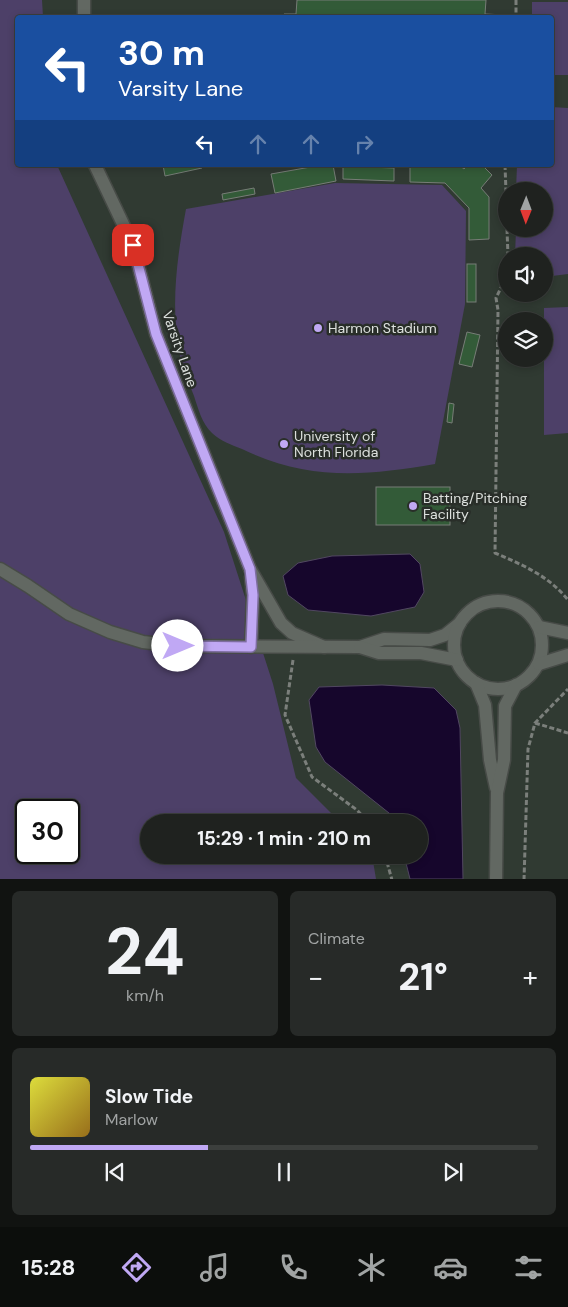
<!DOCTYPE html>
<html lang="en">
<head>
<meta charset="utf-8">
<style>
	:root { --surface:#1f221f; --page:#272a28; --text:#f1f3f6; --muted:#a1a4a4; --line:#3c3f3d; --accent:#c0a8f4 }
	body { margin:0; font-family:"DM Sans",sans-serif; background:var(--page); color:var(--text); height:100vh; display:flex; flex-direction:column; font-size:19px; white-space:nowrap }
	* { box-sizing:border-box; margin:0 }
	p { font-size:16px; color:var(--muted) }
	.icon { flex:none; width:28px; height:28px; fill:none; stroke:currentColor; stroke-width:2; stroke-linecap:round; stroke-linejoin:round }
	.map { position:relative; height:879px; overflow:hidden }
	.panel { display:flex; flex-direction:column; gap:12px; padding:12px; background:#111311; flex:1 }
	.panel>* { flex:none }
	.hud { position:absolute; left:15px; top:15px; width:539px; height:152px; border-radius:5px; box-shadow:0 2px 8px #0003,0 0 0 1px var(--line); background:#1a4fa0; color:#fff; overflow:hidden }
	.needle { width:32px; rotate:181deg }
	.tools { position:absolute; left:498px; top:182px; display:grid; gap:10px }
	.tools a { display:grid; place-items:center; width:55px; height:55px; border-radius:50%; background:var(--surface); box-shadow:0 2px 8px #0003,0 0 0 1px var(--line); font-size:25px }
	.speed { position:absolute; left:15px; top:799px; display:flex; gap:10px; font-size:25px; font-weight:700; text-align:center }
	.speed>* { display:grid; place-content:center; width:65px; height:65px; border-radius:50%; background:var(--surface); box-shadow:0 2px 8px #0003,0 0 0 1px var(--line); line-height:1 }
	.speed .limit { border:2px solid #111; border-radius:8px; background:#fff; color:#111 }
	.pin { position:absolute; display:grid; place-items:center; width:42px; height:42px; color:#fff; margin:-21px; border-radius:10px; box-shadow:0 2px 8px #0006 }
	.me { position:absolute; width:55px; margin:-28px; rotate:90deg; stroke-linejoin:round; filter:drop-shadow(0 0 4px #0008) }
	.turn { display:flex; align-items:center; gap:18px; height:105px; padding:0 20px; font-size:22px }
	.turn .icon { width:65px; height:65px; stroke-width:2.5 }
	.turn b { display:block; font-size:35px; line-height:42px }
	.lanes { display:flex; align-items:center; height:48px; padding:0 20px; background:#0003; justify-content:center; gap:25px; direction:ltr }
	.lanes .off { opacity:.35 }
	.big { font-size:38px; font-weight:700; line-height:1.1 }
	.panel .widget { flex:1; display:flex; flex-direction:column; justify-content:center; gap:8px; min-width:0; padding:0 18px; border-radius:8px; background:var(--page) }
	.panel .dial { align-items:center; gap:0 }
	.dial b { font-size:65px; line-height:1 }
	.song { display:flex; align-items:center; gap:15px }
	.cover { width:60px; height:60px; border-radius:8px; background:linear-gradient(135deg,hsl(60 70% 55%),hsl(40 70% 35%)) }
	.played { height:5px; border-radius:2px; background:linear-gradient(90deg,var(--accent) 35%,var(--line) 35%) }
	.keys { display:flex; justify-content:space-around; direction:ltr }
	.heat { display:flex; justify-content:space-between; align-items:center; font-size:28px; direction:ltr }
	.panel .tiles { flex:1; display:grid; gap:12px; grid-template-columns:1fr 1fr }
	.widget:last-child { grid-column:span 2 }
	.trip { position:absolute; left:140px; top:814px; width:288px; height:50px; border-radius:25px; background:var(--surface); box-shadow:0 2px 8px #0003,0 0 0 1px var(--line); font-weight:700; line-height:50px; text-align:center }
	.tabs { display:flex; height:80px; justify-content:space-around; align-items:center; background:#0c0e0c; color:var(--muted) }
	.tabs .icon { width:35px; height:35px }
	.tabs .active { color:var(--accent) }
	.tabs b { font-size:22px; color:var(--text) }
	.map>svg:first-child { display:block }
	.built { fill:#303a32; fill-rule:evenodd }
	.green { fill:#4d4068; fill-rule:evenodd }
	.water { fill:#16062c; stroke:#514761 }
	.building { fill:#335b38; stroke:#777d77 }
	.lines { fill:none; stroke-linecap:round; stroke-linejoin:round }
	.minor-casing { stroke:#474b47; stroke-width:15 }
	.path { stroke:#7b7f7b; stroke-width:3; stroke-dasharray:5 2.5; stroke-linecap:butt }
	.minor { stroke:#626862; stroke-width:12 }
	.route-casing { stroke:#7d6d9f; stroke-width:12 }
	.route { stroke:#c0a8f4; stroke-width:9 }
	.poi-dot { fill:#c0a8f4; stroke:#292e29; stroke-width:2 }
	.labels { text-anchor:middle; stroke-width:5; stroke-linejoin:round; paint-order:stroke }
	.poi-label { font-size:14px; fill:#dce0dd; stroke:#292e29; text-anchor:start }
	.street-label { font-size:14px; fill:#dce0dd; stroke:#292e29 }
</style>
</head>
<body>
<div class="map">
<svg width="568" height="880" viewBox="0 0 568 880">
	<rect width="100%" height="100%" fill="#292e29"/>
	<path class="built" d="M0,0H568V879H149L55,530ZM18,18H551V165H18ZM506,191H544V229H506ZM506,256H544V294H506ZM506,321H544V359H506ZM149,822H419V855H149Z"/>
	<g class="green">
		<path d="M0,0H42L43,17L18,18V165H57L224,532L273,684L296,778L340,822H149V855H372L376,879L0,880ZM26,810H69V852H26Z"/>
		<polygon points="532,2 568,2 568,75 551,75 551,18 532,17"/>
		<polygon points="551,107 568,108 568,274 544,277 544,256 515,256 516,229 544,229 544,191 516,191 517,165 551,165"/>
		<path d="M335,183L442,185L466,211L465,304L435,464C365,476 308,481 242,449C232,445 220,441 212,433C202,424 198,408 194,396C189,383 183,370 180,356C170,306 177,258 186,209Z"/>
		<polygon points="568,307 568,433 544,435 544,308"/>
	</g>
	<g class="water">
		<polygon points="410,554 420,564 424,592 415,607 371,616 308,610 288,595 283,576 298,563 332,556"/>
		<polygon points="382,685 434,688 456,710 460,728 463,879 410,879 404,855 419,855 419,822 395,822 394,817 325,762 316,747 309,700 319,687"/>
	</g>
	<g class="building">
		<polygon points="297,0 486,0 485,14 505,15 505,18 284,18 284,14 296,14"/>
		<polygon points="163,165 201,165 202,168 165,176"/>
		<polygon points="322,165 333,165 336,181 275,193 271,174"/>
		<polygon points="410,165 459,165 464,169 468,165 482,165 492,175 481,188 489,197 489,239 469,240 469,208 445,183 410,182"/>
		<polygon points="343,166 394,168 394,181 343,179"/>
		<polygon points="254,188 255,194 223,200 222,194"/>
		<rect x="467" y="264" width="9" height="38"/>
		<polygon points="467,332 480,335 472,367 459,364"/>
		<polygon points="449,403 454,404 452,423 447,422"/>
		<rect x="376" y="487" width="74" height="38"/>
	</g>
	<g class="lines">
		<defs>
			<g id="minor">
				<polyline points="84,0 84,18"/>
				<polyline points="95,165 133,245 156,334 250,569 281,623 292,633 324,647"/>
				<polyline points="0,569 28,586 69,614 110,632 143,642 178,646 360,647 384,639 430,640 445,635 460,623"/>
				<polyline points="251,577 253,595 251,647"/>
				<circle cx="498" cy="645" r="44"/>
				<polyline points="539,627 568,633"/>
				<polyline points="360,647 379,653 421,653 457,660"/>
				<polyline points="539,664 568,655"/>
				<polyline points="476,683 485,705 490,760 496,788"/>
				<polyline points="496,880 497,793 504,760 505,706 516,685"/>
			</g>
		</defs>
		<use href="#minor" class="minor-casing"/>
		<g class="path">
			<polyline points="516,0 516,18"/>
			<polyline points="505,165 506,192"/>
			<polyline points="507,229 508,256"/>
			<path d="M506,277L496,298L498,310L495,553C523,565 549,576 568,600"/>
			<polyline points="293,660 285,715 312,777 357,810 368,822"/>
			<polyline points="535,723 568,733"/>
			<polyline points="385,855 392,880"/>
			<polyline points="524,880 528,749 535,723 568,689"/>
		</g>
		<use href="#minor" class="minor"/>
	</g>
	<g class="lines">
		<defs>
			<polyline id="route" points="133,245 156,334 250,569 253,595 251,647 178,646"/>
		</defs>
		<use href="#route" class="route-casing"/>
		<use href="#route" class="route"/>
	</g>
	<g class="poi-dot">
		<circle cx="318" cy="328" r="5"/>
		<circle cx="284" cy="444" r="5"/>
		<circle cx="413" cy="506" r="5"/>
	</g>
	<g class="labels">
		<g class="poi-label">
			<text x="328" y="333">Harmon Stadium</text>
			<text x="294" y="441">University of<tspan x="294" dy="16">North Florida</tspan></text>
			<text x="423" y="503">Batting/Pitching<tspan x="423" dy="16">Facility</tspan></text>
		</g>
		<g class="street-label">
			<text transform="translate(180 349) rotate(71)" y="5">Varsity Lane</text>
		</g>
	</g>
</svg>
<div class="tools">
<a><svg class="needle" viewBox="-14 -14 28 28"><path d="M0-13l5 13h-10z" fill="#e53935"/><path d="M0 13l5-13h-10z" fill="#a1a4a4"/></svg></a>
<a><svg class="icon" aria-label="sound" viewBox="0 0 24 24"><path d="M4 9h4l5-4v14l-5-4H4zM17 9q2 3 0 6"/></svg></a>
<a><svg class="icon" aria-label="layers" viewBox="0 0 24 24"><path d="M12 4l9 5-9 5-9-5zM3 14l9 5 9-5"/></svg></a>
</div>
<div class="speed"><div class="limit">30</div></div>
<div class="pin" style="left:133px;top:245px;background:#d93025"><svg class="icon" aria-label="arrive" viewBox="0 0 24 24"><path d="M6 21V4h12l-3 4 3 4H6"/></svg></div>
<svg class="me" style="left:178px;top:646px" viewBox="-20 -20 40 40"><circle r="19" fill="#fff"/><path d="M0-13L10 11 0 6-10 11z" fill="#c0a8f4"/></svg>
<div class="trip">15:29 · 1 min · 210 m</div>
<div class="hud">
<div class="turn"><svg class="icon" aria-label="left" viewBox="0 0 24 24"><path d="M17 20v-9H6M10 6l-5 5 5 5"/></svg><div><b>30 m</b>Varsity Lane</div></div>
<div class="lanes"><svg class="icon" aria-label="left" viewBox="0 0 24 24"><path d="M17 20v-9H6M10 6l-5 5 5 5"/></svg><svg class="icon off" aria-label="ahead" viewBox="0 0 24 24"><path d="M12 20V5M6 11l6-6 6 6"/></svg><svg class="icon off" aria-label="ahead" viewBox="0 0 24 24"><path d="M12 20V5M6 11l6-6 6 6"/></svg><svg class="icon off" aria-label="right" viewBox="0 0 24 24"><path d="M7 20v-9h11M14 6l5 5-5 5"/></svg></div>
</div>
</div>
<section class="panel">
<div class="tiles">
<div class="widget dial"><b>24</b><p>km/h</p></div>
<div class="widget"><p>Climate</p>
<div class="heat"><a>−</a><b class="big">21°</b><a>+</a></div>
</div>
<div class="widget">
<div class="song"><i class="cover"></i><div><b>Slow Tide</b><p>Marlow</p></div></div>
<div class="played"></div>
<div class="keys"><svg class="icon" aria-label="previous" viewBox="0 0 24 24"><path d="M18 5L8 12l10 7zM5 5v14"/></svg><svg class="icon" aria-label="pause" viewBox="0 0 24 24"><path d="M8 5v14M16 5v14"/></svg><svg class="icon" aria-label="next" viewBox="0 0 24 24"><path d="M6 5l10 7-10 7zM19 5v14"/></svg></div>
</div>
</div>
</section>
<nav class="tabs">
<b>15:28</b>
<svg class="icon active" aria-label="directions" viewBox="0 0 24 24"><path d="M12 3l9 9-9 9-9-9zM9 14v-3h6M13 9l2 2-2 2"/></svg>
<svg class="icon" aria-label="music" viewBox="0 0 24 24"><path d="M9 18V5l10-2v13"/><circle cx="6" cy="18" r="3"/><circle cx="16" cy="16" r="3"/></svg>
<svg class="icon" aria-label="phone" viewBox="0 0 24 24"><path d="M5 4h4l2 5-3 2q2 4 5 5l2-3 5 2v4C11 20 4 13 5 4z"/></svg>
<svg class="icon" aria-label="climate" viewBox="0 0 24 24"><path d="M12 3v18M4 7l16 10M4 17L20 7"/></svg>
<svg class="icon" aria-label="car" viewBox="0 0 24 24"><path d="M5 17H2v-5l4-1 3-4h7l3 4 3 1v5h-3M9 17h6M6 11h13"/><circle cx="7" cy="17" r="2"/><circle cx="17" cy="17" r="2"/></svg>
<svg class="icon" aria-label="filters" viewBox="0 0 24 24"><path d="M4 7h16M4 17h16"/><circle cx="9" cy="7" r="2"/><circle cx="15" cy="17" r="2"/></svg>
</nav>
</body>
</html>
